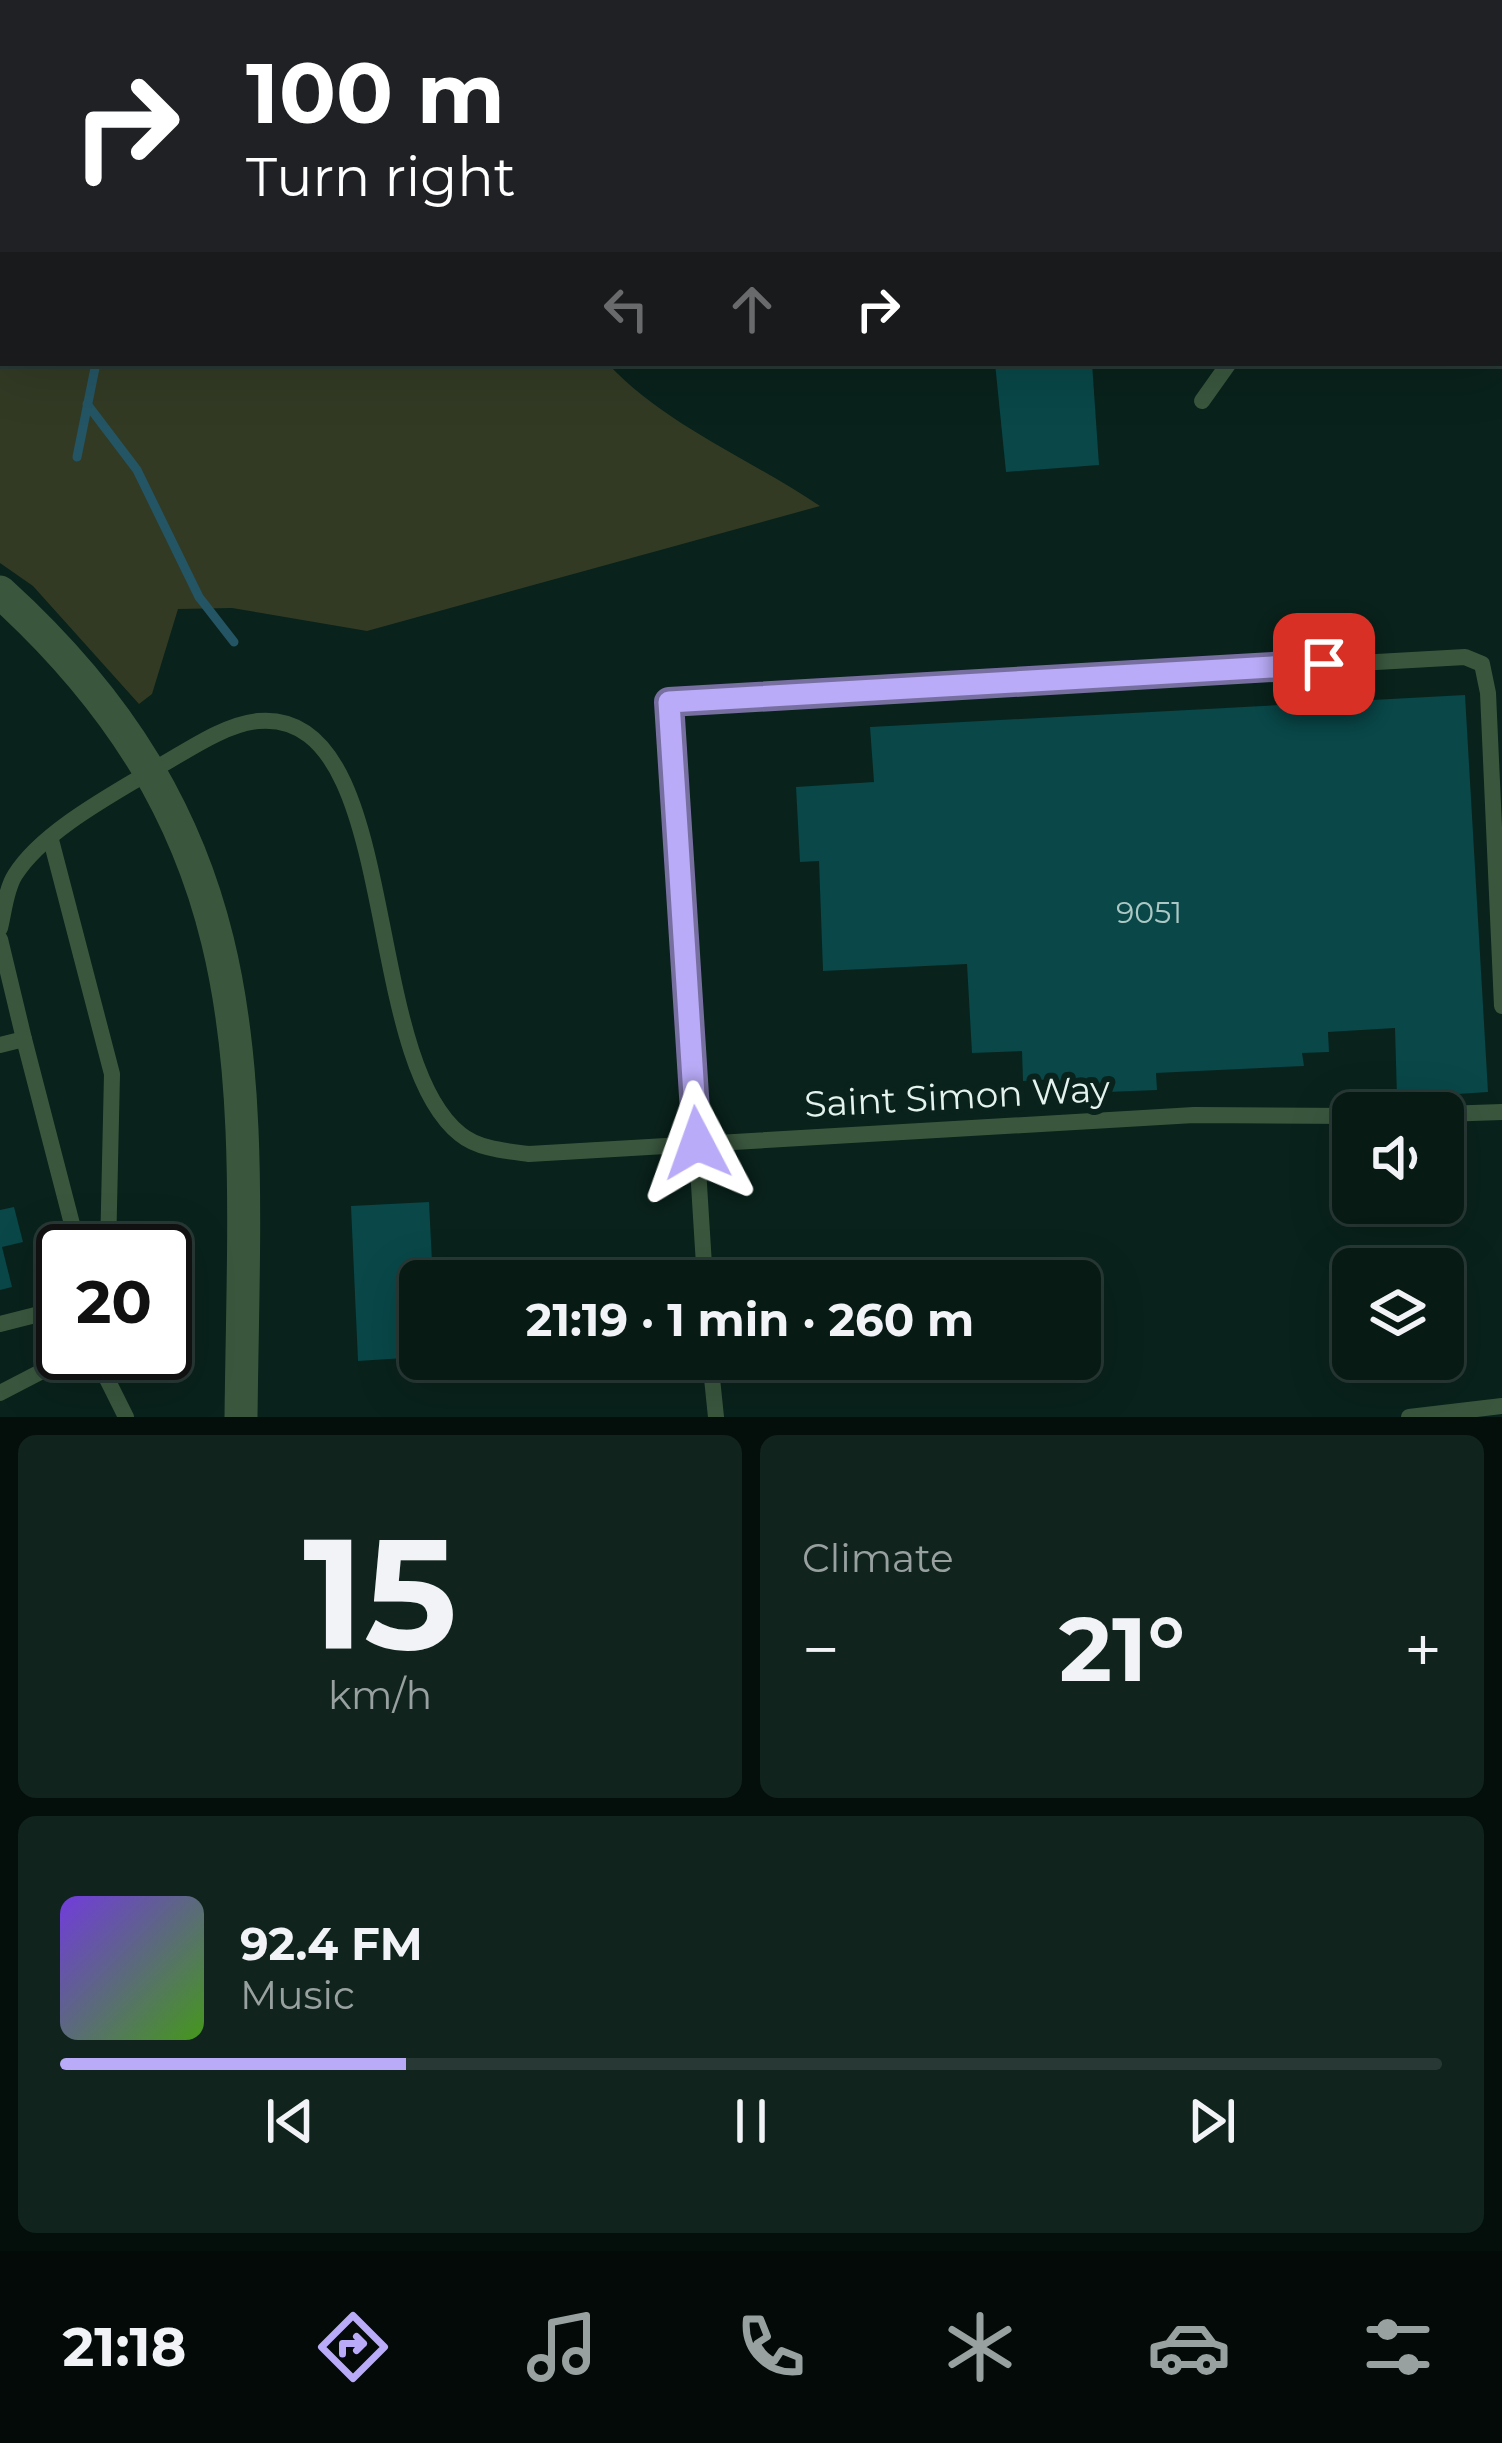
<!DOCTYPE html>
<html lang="en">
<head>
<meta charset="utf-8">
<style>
	:root { --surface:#071a14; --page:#10231d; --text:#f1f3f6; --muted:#98a1a0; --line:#283834; --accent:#b9abf7 }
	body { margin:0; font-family:Montserrat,sans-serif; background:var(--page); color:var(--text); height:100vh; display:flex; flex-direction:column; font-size:45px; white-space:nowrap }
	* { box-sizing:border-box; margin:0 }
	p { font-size:39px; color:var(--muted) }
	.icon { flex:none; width:66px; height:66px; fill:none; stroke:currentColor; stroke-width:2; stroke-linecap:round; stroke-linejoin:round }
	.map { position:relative; height:1417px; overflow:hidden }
	.side { display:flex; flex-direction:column; gap:18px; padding:18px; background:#040e0b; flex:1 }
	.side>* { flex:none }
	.hud { position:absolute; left:0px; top:0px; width:1503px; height:366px; box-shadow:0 12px 48px #0002,0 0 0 3px var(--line); background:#202124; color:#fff; overflow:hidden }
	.tools { position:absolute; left:1332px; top:1092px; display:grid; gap:24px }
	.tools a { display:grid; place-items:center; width:132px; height:132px; border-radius:18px; background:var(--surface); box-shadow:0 12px 48px #0002,0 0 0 3px var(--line); font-size:60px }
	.speed { position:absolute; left:36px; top:1224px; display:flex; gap:24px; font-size:60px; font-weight:700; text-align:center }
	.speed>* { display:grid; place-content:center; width:156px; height:156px; border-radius:50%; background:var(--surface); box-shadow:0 12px 48px #0002,0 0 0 3px var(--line); line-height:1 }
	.speed .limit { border:6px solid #111; border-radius:18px; background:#fff; color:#111 }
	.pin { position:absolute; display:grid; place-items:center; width:102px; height:102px; color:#fff; margin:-51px; border-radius:24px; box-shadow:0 6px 18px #0006 }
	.me { position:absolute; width:132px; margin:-66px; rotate:356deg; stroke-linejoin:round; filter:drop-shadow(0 0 9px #0008) }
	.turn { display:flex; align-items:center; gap:42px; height:252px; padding:0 48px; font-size:54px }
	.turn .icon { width:156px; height:156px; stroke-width:2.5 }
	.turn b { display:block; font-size:84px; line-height:102px }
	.lanes { display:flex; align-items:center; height:114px; padding:0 48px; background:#0003; justify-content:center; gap:60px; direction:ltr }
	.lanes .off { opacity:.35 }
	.big { font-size:90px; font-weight:700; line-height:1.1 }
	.side .card { flex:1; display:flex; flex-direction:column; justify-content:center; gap:18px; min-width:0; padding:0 42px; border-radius:18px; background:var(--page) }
	.side .dial { align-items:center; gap:0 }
	.dial b { font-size:156px; line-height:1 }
	.song { display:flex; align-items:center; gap:36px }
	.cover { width:144px; height:144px; border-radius:18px; background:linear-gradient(135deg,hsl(260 70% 55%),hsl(100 70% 35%)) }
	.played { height:12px; border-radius:6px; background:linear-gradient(90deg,var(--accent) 25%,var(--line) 25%) }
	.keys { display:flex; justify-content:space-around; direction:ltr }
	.heat { display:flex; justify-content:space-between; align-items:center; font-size:66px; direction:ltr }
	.side .tiles { flex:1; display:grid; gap:18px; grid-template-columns:1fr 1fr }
	.card:last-child { grid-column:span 2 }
	.trip { position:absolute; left:399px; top:1260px; width:702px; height:120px; border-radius:18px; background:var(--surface); box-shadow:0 12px 48px #0002,0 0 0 3px var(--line); font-weight:700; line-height:120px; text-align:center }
	.menu { display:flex; height:192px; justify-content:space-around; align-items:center; background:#030a08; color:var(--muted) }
	.menu .icon { width:84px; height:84px }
	.menu .on { color:var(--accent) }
	.menu b { font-size:54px; color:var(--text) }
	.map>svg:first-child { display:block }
	.green { fill:#323a24 }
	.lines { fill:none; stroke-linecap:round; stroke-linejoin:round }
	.stream { stroke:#245564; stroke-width:9 }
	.building { fill:#094748 }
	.path { stroke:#4e645d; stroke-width:4.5; stroke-dasharray:9 9; stroke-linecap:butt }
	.lane { stroke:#3a573e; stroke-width:16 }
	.street { stroke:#3a573e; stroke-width:33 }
	.route-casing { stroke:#786fa1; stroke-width:30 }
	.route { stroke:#b9abf7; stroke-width:21 }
	.labels { text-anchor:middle; stroke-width:12; stroke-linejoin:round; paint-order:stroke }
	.number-label { font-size:30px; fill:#adc8c4 }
	.street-label { font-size:36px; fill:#e4f3ed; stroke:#09221b }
</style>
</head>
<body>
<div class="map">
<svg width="1502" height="1417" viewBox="0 0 1502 1417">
	<rect width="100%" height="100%" fill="#09221b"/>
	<path class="green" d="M0,0L371,3H3V363H607C666,426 749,458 820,506L367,631L232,608L178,609L152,694L139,704L33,586L0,563Z"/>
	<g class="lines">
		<g class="stream">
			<polyline points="258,3 259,0"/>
			<polyline points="87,404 137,470 199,597 234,642"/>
			<polyline points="77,457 96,363"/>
		</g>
	</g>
	<g class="building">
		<polygon points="995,363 1092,363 1099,465 1006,472"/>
		<polygon points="1465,695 1488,1092 1397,1098 1395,1028 1328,1032 1329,1052 1302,1053 1304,1066 1156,1073 1157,1090 1058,1094 1058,1079 1023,1081 1022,1051 972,1053 967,964 823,971 819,861 800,862 796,787 874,782 870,727"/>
		<polygon points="429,1202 433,1281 420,1281 420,1357 358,1361 351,1206"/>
		<polygon points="14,1207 23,1242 2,1247 12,1287 0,1290 0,1210"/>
	</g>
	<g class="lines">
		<g class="path">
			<polyline points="391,0 392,3"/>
			<polyline points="640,0 640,3"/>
			<polyline points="551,3 553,0"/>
		</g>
		<g class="lane">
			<polyline points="1165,0 1166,3"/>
			<polyline points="1202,401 1229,363"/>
			<polyline points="51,840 112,1074 108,1251"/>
			<path d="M0,928C4,912 6,889 15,875C41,833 109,796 151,771C183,754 221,725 258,721C403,708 359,1053 460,1134C478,1149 506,1151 529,1154L1194,1115L1353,1116"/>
			<polyline points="0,939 24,1039 0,1045"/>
			<polyline points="24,1039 79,1251"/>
			<polyline points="1443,1114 1502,1112"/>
			<polyline points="705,1281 669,702 1465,657 1482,664 1488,693 1502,1006"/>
			<polyline points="0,1324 63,1308"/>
			<polyline points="94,1353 126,1417"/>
			<polyline points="710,1359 716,1417"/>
			<polyline points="0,1393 77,1353"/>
			<polyline points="1409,1417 1502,1406"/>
		</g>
		<path class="street" d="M0,592C273,840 245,1081 241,1417"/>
	</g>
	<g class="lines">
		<defs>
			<polyline id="route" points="697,1143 669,702 1324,664"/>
		</defs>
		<use href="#route" class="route-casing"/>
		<use href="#route" class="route"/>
	</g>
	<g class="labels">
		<g class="number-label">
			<text x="1149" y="923">9051</text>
		</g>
		<g class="street-label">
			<text transform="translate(957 1096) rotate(-3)" y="13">Saint Simon Way</text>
		</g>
	</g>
</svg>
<div class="tools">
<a><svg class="icon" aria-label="sound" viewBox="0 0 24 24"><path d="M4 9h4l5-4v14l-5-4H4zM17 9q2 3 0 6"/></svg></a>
<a><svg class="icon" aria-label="layers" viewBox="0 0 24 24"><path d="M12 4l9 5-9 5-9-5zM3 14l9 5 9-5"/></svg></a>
</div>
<div class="speed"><div class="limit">20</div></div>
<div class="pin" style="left:1324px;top:664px;background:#d93025"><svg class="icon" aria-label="arrive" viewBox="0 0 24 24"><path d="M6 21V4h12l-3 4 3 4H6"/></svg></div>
<svg class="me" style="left:697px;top:1143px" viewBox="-20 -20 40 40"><path d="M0-17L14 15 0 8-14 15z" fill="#b9abf7" stroke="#fff" stroke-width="4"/></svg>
<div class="trip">21:19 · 1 min · 260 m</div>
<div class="hud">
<div class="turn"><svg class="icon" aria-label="right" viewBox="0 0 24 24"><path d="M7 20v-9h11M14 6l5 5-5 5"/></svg><div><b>100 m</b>Turn right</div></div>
<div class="lanes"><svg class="icon off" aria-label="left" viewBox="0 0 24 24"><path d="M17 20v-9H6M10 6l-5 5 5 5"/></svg><svg class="icon off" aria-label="ahead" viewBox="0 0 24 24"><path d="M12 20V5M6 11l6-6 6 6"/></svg><svg class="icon" aria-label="right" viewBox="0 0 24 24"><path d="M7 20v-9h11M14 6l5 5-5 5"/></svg></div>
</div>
</div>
<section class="side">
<div class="tiles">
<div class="card dial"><b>15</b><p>km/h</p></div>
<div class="card"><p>Climate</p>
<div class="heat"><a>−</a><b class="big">21°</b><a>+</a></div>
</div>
<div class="card">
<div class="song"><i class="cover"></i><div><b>92.4 FM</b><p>Music</p></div></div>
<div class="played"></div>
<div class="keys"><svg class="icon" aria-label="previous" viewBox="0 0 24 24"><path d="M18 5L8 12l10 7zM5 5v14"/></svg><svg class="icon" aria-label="pause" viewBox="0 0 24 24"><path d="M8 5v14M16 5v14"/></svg><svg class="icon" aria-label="next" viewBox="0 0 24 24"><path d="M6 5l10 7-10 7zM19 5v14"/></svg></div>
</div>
</div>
</section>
<nav class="menu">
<b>21:18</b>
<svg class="icon on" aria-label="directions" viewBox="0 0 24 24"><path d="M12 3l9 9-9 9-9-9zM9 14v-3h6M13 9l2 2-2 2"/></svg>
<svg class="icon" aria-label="music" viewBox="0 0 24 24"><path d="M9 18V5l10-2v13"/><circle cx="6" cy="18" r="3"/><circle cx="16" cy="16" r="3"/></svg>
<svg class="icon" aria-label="phone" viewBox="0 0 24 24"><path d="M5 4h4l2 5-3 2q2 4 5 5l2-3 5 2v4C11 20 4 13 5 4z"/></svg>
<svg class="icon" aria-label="climate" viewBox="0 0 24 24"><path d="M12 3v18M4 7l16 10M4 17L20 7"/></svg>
<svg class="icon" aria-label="car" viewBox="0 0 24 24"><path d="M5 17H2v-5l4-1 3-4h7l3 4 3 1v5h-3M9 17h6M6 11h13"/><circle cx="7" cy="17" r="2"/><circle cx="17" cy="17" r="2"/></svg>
<svg class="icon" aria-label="filters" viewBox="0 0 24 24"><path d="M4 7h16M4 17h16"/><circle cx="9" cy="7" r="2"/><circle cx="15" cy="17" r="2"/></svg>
</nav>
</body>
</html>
